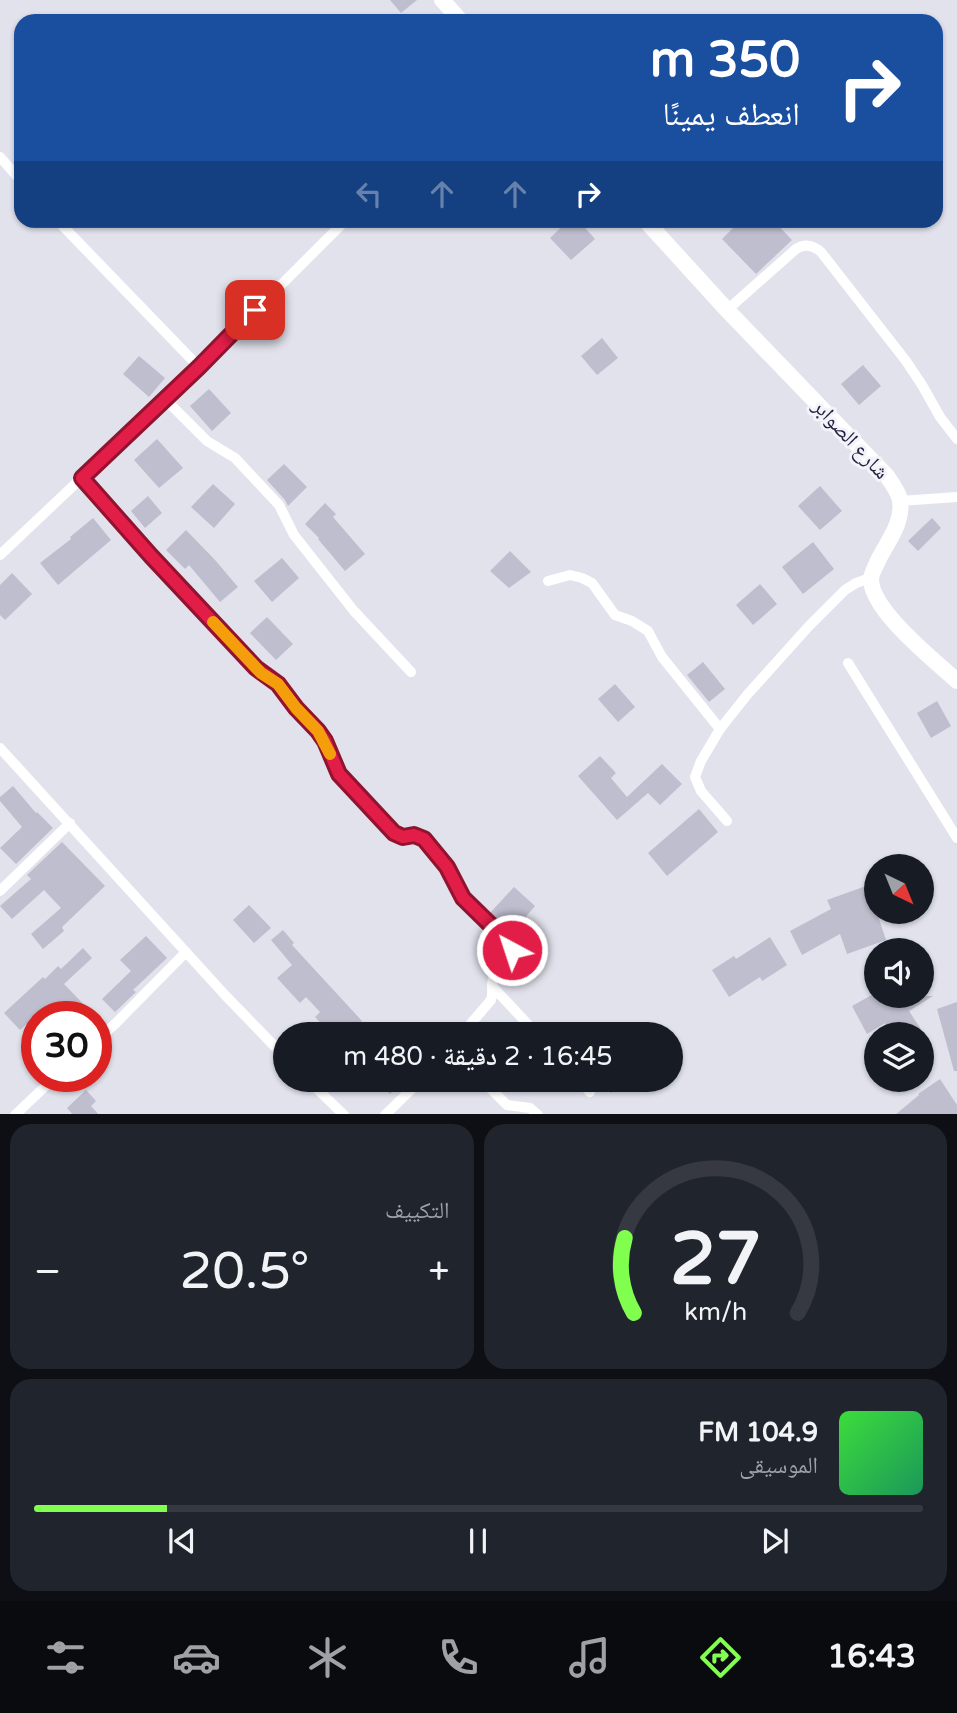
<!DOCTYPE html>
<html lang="ar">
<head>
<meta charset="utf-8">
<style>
	:root { --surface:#171b24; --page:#20242c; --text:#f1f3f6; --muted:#9ea1a6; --line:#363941; --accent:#80ff4f }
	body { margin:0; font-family:"Varela Round","Noto Naskh Arabic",sans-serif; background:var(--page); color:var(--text); direction:rtl; height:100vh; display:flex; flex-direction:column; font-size:26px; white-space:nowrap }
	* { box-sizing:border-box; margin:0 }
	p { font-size:23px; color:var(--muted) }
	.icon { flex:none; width:38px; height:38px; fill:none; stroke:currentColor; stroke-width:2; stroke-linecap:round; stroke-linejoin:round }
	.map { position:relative; height:1114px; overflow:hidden; direction:ltr }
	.side { display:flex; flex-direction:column; gap:10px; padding:10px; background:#0d0f14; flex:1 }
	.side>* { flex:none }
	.hud { position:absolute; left:14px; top:14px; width:929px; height:214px; border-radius:21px; box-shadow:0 2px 5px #0004; direction:rtl; background:#1a4fa0; color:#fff; overflow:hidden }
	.needle { width:46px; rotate:137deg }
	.buttons { position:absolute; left:864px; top:854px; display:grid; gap:14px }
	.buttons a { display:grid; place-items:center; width:70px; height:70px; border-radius:50%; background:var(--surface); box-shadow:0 2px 5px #0004; font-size:35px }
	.speed { position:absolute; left:21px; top:1001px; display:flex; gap:14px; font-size:35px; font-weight:700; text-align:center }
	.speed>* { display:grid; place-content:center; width:91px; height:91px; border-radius:50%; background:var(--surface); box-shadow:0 2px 5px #0004; line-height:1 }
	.speed .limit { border:10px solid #d22; background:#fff; color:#111 }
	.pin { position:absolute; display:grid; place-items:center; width:60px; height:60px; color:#fff; margin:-30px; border-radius:14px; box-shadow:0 4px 10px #0006 }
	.me { position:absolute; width:77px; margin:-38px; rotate:320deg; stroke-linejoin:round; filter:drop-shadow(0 0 5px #0008) }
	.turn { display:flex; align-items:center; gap:24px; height:147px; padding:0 28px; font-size:32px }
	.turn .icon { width:91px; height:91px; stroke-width:2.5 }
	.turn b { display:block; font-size:49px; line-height:60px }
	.lanes { display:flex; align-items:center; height:66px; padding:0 28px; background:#0003; justify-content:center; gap:35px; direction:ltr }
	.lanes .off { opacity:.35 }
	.big { font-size:52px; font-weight:600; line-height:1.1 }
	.side .widget { flex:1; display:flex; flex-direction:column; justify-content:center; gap:10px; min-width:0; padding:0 24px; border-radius:21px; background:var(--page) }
	.side .dial { align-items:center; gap:0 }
	.dial svg { height:182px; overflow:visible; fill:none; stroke:var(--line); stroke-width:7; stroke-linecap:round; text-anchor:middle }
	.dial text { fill:var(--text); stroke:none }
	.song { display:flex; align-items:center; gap:21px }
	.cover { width:84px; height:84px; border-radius:10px; background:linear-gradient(135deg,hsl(120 70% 55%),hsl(150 70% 35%)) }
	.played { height:7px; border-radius:4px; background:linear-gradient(90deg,var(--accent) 15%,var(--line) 15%) }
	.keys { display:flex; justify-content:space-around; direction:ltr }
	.heat { display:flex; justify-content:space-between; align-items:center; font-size:38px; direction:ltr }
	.side .tiles { flex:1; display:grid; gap:10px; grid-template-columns:1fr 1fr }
	.widget:last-child { grid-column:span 2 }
	.trip { position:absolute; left:273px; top:1022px; width:410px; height:70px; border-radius:35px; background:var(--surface); box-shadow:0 2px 5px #0004; font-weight:600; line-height:70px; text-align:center; direction:rtl }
	.dock { display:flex; height:112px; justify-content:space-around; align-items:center; background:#090b0e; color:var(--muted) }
	.dock .icon { width:49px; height:49px }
	.dock .selected { color:var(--accent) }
	.dock b { font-size:32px; color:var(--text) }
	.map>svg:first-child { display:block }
	.building { fill:#bebecf }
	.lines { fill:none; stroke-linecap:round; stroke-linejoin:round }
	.street { stroke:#fff; stroke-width:10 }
	.secondary { stroke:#fff; stroke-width:16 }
	.route-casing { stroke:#92132f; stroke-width:18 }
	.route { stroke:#e11d48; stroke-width:12 }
	.slow { stroke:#f59e0b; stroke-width:12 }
	.labels { text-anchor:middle; stroke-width:6; stroke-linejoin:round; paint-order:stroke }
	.street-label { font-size:21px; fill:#272040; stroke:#f3f3fa }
</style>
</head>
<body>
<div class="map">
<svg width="957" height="1115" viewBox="0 0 957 1115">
	<rect width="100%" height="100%" fill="#e2e2ed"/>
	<g class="building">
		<polygon points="390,0 417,0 401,13"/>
		<polygon points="569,220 578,220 595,239 571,260 550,238"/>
		<polygon points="741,220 773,220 792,240 756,274 722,239"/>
		<polygon points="602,338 618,358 597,375 581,356"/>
		<polygon points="139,356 165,378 149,397 123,374"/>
		<polygon points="863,365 881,386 859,405 841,384"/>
		<polygon points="209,389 231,413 212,431 190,406"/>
		<polygon points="157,439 183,468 159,488 134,460"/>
		<polygon points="284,464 307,487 288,506 285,500 267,480"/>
		<polygon points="213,484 235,504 214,528 191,507"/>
		<polygon points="820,486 842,511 820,530 798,506"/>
		<polygon points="148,496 162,513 145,528 131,511"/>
		<polygon points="325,503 336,514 333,517 365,554 345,571 318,539 319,538 305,524"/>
		<polygon points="93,518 111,540 58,585 40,563 71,539 70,537"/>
		<polygon points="932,518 941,528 918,551 908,541"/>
		<polygon points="186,530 215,560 238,587 220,602 189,565 185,569 166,550"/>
		<polygon points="813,542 834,569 803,594 782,567"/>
		<polygon points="510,551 531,572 509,588 490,571"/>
		<polygon points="282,558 299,578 272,602 254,581"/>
		<polygon points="12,573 32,594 5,620 0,615 0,585"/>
		<polygon points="760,584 777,604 753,625 736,605"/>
		<polygon points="267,617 293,644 276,660 250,633"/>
		<polygon points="703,662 725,689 709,702 687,675"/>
		<polygon points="615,684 635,707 618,722 598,699"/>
		<polygon points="937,701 951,726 931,738 917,713"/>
		<polygon points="600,756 616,773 611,778 627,797 662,764 682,784 660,805 648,793 617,820 578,776"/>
		<polygon points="13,786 36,813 37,812 53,828 16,864 0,848 22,827 0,801 0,797"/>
		<polygon points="699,809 718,832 667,876 648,853"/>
		<polygon points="62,842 105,886 62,927 64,931 43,949 31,934 61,908 44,890 12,919 0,906 31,879 27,875"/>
		<polygon points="877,882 877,913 886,940 847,954 840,934 802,955 790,931 831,909 827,900"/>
		<polygon points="514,887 535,906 511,934 490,913"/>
		<polygon points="249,905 271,928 254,943 233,920"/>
		<polygon points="283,930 294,943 292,945 362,1021 348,1034 331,1034 315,1017 320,1012 306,997 300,1003 277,978 292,965 271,940"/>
		<polygon points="146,936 167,958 133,990 136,992 115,1012 102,999 131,971 120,960"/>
		<polygon points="770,937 787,965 762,981 760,977 729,997 712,970 734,956 736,959"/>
		<polygon points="83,948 92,958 64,984 96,1017 34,1017 20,1030 4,1013 43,977 45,979 58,966 61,969"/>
		<polygon points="877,992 877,996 933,996 909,1011 924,1034 890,1034 885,1023 867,1034 852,1006"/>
		<polygon points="957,1002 957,1071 954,1071 937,1009"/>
		<polygon points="589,1022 600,1034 575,1034"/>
		<polygon points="940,1079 957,1105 957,1115 895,1115 919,1095 918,1094"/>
		<polygon points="375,1080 404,1080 390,1094"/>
		<polygon points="598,1080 624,1080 611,1093"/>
		<polygon points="86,1090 96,1101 91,1106 99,1115 73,1115 67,1108"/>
	</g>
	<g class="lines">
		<g class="street">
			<polyline points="0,157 21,181"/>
			<polyline points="57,220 199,367"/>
			<path d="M727,310L796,249C805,243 813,245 821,252L906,361L922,385L940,417L957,439"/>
			<polyline points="165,399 207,441 235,458 279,505 294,535 354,611 411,672"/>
			<path d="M82,478L151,556L256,668L278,684L296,708L318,731L325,741L339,774L394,833L403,837L414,836L424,839L447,867L463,898L510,944C513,957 500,965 494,976C490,984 494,992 491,1000L462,1034"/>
			<polyline points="900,501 957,497"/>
			<polyline points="0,555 199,367 346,220"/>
			<polyline points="548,581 570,575 582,578 592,583 615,615 632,621 648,631 662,657 720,729"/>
			<polyline points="848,663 957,838"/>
			<polyline points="0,748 225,995 285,1057"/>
			<polyline points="727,821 701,791 695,777 701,761 720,729 747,695 809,626 845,590 856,583 870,578"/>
			<polyline points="0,891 70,823"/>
			<polyline points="492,986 537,1034"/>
			<polyline points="96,1041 114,1025 186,952"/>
			<polyline points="308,1080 344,1115"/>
			<polyline points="482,1080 507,1105 530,1108 538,1115"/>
			<polyline points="579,1080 590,1092"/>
			<polyline points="15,1115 56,1076"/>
			<polyline points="385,1115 421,1080"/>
		</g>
		<g class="secondary">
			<polyline points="442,0 461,21"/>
			<path d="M645,220L727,310L887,476C892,484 898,491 900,500C904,524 885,544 876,565C874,569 871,575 871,580C872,611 934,660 957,681"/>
		</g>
	</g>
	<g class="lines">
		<defs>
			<polyline id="route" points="255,310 199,367 82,478 151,556 256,668 278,684 296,708 318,731 325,741 339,774 394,833 403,837 414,835 424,839 447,867 463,898 508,942 512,950"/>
		</defs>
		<use href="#route" class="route-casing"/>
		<use href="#route" class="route"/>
		<polyline class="slow" points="213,622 261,673 278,684 296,708 318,731 330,754"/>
	</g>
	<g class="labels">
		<g class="street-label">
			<text transform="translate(851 439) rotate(47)" y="7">شارع الصوابر</text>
		</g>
	</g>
</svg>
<div class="buttons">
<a><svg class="needle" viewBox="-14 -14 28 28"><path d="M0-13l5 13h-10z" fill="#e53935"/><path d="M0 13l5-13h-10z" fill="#9ea1a6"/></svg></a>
<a><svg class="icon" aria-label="sound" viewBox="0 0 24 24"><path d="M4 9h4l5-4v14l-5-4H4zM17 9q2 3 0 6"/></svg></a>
<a><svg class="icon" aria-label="layers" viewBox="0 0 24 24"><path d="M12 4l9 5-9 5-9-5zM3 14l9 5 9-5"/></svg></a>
</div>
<div class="speed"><div class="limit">30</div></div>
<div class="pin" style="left:255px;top:310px;background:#d93025"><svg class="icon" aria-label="arrive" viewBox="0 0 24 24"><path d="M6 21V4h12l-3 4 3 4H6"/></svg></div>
<svg class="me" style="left:512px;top:950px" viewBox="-20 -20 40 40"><circle r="17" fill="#e11d48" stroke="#fff" stroke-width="3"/><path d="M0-11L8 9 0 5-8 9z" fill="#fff"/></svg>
<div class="trip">16:45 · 2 دقيقة · 480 m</div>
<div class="hud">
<div class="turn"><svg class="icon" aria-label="right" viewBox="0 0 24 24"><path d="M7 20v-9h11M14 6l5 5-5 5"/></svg><div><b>350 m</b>انعطف يمينًا</div></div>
<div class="lanes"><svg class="icon off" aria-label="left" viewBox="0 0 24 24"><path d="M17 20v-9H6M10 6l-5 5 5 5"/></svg><svg class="icon off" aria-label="ahead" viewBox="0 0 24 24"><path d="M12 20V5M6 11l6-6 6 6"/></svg><svg class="icon off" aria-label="ahead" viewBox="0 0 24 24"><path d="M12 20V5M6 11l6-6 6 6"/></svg><svg class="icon" aria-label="right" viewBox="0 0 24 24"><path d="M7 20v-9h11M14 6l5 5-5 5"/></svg></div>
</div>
</div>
<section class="side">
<div class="tiles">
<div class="widget dial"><svg viewBox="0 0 100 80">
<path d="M14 69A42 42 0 1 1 86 69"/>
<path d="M14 69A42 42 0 0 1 10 36" stroke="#80ff4f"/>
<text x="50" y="56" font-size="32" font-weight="700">27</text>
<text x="50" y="72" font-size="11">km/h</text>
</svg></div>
<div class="widget"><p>التكييف</p>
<div class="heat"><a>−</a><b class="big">20.5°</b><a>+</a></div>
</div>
<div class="widget">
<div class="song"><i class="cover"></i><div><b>104.9 FM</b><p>الموسيقى</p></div></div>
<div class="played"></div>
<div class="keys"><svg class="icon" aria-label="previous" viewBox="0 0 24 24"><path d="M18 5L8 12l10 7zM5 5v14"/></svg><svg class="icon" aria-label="pause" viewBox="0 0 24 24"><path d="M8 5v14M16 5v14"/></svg><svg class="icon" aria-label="next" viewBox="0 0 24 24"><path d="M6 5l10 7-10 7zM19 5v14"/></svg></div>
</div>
</div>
</section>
<nav class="dock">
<b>16:43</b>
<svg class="icon selected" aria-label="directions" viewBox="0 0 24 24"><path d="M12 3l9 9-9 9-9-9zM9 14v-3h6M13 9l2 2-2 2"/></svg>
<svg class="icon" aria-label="music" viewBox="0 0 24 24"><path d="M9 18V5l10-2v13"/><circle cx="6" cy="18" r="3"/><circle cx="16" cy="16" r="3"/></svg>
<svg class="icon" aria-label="phone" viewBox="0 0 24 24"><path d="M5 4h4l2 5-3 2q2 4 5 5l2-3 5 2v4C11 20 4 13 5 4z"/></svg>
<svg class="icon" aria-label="climate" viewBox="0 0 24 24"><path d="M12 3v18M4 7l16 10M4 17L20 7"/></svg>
<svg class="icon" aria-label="car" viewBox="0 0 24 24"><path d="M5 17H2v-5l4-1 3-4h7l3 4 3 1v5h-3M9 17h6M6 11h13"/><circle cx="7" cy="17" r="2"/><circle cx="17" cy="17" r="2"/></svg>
<svg class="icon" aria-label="filters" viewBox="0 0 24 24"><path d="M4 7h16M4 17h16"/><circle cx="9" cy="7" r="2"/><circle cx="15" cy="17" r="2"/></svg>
</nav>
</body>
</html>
